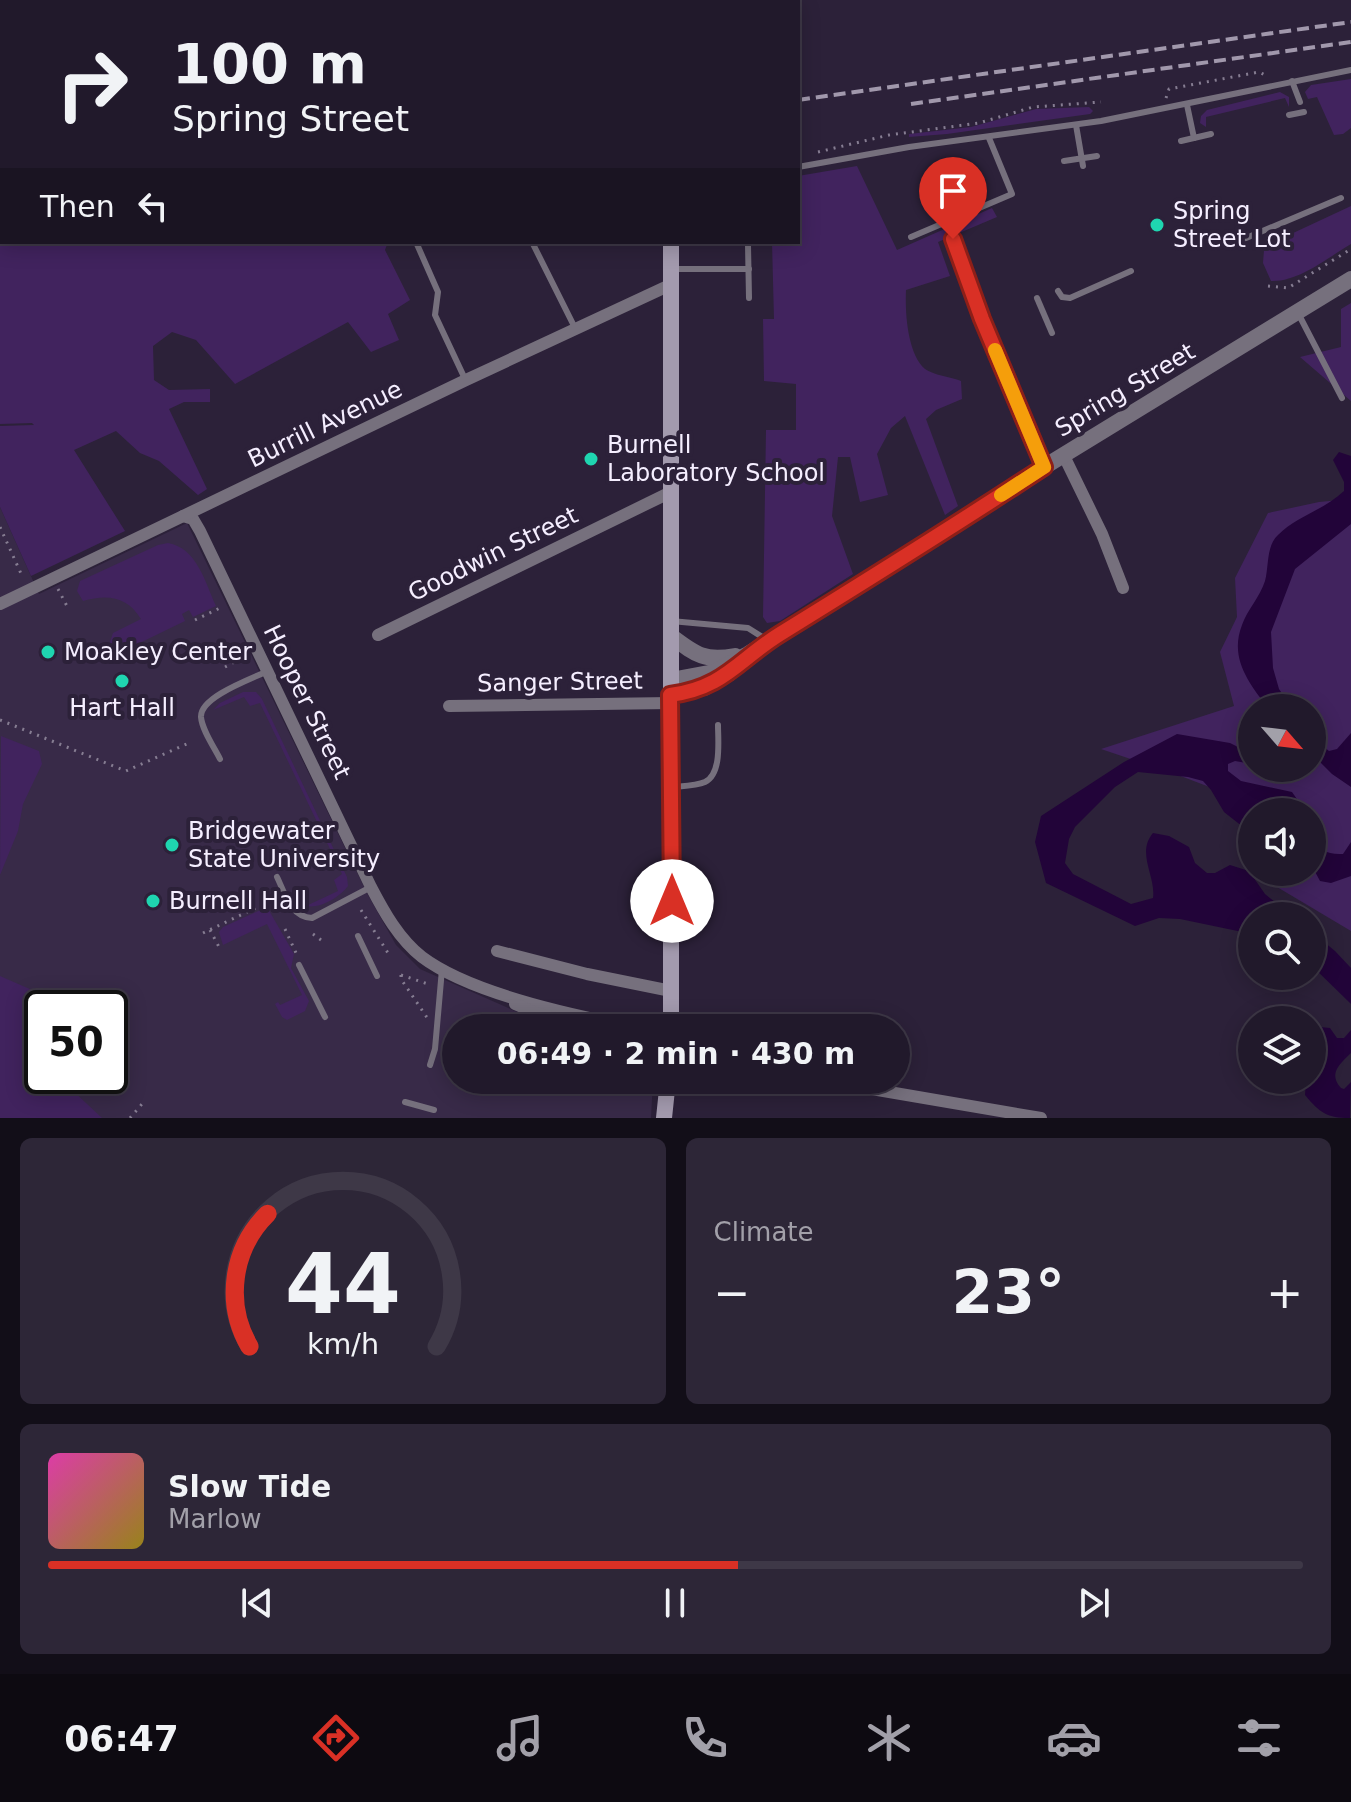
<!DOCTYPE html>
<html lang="en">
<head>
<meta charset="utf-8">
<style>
	:root { --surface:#21192b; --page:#2d2637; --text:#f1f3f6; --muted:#a2a0a9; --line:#3e3847; --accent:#d93025 }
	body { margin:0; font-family:"DejaVu Sans",sans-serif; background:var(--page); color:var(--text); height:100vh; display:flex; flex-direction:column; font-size:30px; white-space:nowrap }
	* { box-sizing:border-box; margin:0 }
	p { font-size:26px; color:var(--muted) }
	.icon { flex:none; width:44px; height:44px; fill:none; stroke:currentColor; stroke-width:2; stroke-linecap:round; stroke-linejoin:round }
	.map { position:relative; height:1118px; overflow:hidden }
	.side { display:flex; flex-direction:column; gap:20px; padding:20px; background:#120e18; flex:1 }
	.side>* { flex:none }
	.hud { position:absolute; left:0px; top:0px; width:800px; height:244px; box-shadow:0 4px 20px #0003,0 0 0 2px var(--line); background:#21192b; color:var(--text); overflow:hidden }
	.needle { width:52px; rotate:118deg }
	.fabs { position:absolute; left:1238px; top:694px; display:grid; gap:16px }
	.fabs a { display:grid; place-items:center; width:88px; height:88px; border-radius:50%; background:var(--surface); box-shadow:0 4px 20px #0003,0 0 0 2px var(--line); font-size:40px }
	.speed { position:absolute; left:24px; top:990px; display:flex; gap:16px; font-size:40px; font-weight:700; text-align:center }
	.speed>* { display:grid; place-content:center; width:104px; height:104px; border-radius:50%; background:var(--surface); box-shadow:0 4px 20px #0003,0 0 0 2px var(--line); line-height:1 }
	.speed .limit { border:4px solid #111; border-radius:12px; background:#fff; color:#111 }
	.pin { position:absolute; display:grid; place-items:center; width:68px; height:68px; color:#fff; margin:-82px -34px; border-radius:50% 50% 50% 0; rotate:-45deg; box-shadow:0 0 8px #0007 }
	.pin .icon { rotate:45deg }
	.me { position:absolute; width:88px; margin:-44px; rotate:0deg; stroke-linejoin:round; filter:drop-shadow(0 0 6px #0008) }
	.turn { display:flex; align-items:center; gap:28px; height:168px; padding:0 40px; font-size:36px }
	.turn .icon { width:104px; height:104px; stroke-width:2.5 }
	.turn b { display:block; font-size:56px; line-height:68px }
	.then { display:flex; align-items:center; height:76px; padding:0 40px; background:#0003; gap:16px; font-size:30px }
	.big { font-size:60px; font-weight:700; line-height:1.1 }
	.side .card { flex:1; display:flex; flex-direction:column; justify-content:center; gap:12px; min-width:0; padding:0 28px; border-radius:12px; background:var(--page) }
	.side .dial { align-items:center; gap:0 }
	.dial svg { height:208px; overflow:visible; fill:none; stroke:var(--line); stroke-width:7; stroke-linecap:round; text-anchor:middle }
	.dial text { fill:var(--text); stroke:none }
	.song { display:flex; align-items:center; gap:24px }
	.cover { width:96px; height:96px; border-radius:12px; background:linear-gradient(135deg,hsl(320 70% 55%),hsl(50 70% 35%)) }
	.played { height:8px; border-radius:4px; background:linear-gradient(90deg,var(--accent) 55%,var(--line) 55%) }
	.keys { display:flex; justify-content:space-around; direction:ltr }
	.heat { display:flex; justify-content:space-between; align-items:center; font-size:44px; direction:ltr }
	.side .tiles { flex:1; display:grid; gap:20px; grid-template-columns:1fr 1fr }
	.card:last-child { grid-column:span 2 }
	.trip { position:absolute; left:442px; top:1014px; width:468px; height:80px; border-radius:40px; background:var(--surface); box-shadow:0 4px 20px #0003,0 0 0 2px var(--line); font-weight:700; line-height:80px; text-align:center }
	.tab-bar { display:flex; height:128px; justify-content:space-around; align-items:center; background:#0d0a11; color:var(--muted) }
	.tab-bar .icon { width:56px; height:56px }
	.tab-bar .on { color:var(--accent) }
	.tab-bar b { font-size:36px; color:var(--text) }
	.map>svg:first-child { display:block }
	.built { fill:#382a48; fill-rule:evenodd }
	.green { fill:#41235e; fill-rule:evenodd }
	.water { fill:#220439 }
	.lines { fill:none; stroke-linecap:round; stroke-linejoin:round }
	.path { stroke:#867d92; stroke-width:3; stroke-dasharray:2 6; stroke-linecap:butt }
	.service { stroke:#76707d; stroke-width:6 }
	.minor { stroke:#76707d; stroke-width:12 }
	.tertiary { stroke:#76707d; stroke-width:16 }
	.secondary { stroke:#a39aae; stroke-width:16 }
	.rail { stroke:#a198ac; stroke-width:4; stroke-dasharray:12 6; stroke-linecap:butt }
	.route-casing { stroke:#8d1f18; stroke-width:20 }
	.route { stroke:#d93025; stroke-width:14 }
	.slow { stroke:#f59e0b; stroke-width:14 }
	.poi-dot { fill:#1fd5b0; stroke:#2c2139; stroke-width:3 }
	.labels { text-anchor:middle; stroke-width:8; stroke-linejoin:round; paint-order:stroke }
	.poi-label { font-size:24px; fill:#f5eeff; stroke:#2c2139; text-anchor:start }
	.street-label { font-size:24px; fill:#f5eeff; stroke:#2c2139 }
</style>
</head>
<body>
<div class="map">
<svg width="1351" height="1118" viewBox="0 0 1351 1118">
	<rect width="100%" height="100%" fill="#2c2139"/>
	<g class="built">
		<polygon points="0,0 663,0 663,2 2,2 0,188"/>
		<path d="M0,507L39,594L187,523L368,895L396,945L420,969L524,1015L571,1028H456V1080H653L651,1118H0ZM42,1008H110V1076H42Z"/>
	</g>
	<g class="green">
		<polygon points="1351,79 1351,128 1343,134 1334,135 1317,97 1308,99 1305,92 1311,85"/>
		<polygon points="1280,92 1289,97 1289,107 1285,98 1206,117 1206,127 1200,123 1201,116 1207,110"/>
		<polygon points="1089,107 1093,111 1090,114 947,134 909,137 909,134 971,127 1036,109"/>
		<path d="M857,166L897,250L992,208L997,217L938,242L950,276L906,290C905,311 907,353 925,369C933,375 951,377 961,381L962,399L936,410L926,419L958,506L945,515L905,416L891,428L877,454L888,495L860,502L850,457H838L832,516L853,574L780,621L767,623L763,617L766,430H796V384L764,381L763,319H774L772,242H798V176Z"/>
		<path d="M1351,206V244C1327,258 1299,282 1271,281L1263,263L1264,250L1276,241Z"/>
		<polygon points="0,233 2,242 388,242 385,250 410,300 388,314 399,340 371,352 348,322 235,384 196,340 172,332 153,346 154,380 169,390 210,389 210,402 184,402 169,409 207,489 198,495 159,461 140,453 116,431 74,450 125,531 31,576 0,507 0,426 34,425 32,423 0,424"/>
		<polygon points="1351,303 1351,401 1300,357 1341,347 1341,309"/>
		<path d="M1351,499V931L1272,884L1260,872H1312V812H1258L1241,799L1178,775L1101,749L1234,706L1220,652L1237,617L1235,578L1268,513L1319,502ZM1252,708H1312V768H1252Z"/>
		<path d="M168,543C197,548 205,582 216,606L193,617L189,610L182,614L185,621L119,653L109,645L113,633L141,619C127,596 107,594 83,601L77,591L80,581L158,545Z"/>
		<path d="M243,692H256L262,699L347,877L348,886C340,897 320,909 306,906L338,891L334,880L342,874L260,703L250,706L244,697L213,710L220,703Z"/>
		<polygon points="1,736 39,751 42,764 23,804 18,831 0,875"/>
		<polygon points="267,907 294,954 291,968 309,1001 305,1011 287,1020 282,1017 275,1004 278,1002 280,1005 302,995 267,924 223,945 219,932 223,927"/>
		<polygon points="0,976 32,990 47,1008 42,1008 42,1076 62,1076 71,1089 102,1118 0,1118"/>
	</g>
	<g class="water">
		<path d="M1339,452L1351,456V524L1295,569L1271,632L1273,668L1279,689L1292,708H1268C1249,683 1229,658 1242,625C1247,610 1260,597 1265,581C1269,567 1266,546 1278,535C1297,516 1324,510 1344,491V482L1333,460Z"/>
		<polygon points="1351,733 1351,787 1332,774 1312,754 1312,737 1329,751 1337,749"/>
		<path d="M1177,734L1230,743L1252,754V764L1235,761L1228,764V771L1241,781L1292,792L1306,812H1252V834L1224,812L1211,790L1203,781L1188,777L1138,772L1115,787L1075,827L1069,839L1065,863L1073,874L1131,904L1153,898C1156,876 1136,853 1153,833L1169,836L1189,847L1195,863L1207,873H1215L1230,865L1249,871L1265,894L1292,916H1252V934L1180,919L1159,918L1135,926L1046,883L1035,842L1041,816L1124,762Z"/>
		<path d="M1312,834C1317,850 1328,855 1343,854L1351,842V876L1331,883L1320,881L1312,866Z"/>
		<polygon points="1312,932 1335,951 1351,968 1351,1004 1312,966"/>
		<path d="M1320,1027L1330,1028L1337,1038H1344L1351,1030V1053C1340,1064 1328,1073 1341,1088L1344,1089L1351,1082L1350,1118C1327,1118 1320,1113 1305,1095L1306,1080H1312V1029Z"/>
	</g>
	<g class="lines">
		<g class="path">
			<polyline points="186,0 186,2"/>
			<polyline points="500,0 501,2"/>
			<polyline points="56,2 61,2"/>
			<polyline points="0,47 2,43"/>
			<polyline points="0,73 2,74"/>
			<polyline points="1166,98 1169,89 1259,72 1265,75"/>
			<polyline points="818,152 889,135 979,123 1033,107 1101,102"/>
			<polyline points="1268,286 1288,288 1351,249"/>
			<polyline points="0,527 23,578"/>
			<polyline points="58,589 68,608"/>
			<polyline points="195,620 220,608"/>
			<polyline points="225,667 244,657"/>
			<polyline points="0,720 126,771 189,743"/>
			<polyline points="361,910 388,953"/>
			<polyline points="285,929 297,955"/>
			<polyline points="210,930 219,947"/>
			<polyline points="203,933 268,902"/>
			<polyline points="313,934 321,940"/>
			<polyline points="401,975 401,979 428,1019"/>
			<polyline points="401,975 431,985"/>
			<polyline points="130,1118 142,1104"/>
		</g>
		<g class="service">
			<polyline points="634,2 639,0"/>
			<polyline points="1292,81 1300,102"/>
			<polyline points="1187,105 1194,138"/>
			<polyline points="1289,115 1304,112"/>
			<polyline points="1076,125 1083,166"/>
			<polyline points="1181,141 1211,134"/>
			<polyline points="1064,161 1097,156"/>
			<polyline points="798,167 909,147 1101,121 1351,70"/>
			<polyline points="911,237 1012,194 989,138"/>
			<polyline points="1239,241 1341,198"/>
			<polyline points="416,242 438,292 435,315 465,379"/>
			<polyline points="532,242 575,328"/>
			<polyline points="748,245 749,298"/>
			<polyline points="674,269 749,269"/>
			<polyline points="1058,291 1062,297 1070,298 1131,271"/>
			<polyline points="1037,298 1052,333"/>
			<polyline points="1298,313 1342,398"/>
			<polyline points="671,621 748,628 767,640"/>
			<path d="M220,759C214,747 202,730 201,717C200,697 251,679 268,671"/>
			<path d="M672,787C682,786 696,786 705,782C722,774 718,740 718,725"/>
			<path d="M277,877C285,893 290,917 312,918L371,887"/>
			<polyline points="358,936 377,976"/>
			<polyline points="299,965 325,1017"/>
			<polyline points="430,1065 435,1049 442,969"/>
			<polyline points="618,1080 619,1093"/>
			<polyline points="405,1102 434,1110"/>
		</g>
		<g class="minor">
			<polyline points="689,2 700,0"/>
			<polyline points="953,239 982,319 1044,467"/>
			<polyline points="1064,456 1102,534 1123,588"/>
			<path d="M183,516L193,519L200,531L371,887C384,912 399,939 422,957C471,994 580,1017 640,1028"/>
			<polyline points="0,604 466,380 670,285"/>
			<polyline points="378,635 671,492"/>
			<polyline points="449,706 671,703"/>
			<polyline points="497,951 587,974 671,991"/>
			<polyline points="515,1004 536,1013 592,1028"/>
			<polyline points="819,1080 1041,1118"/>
		</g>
		<g class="tertiary">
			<path d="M671,636C695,654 704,662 735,656"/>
			<polyline points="671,680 714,672 748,654 1044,467 1351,279"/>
			<polyline points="670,695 704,688 730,673"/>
		</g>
		<g class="secondary">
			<polyline points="671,0 671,2"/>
			<polyline points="671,242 671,1028"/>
			<polyline points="664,1118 668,1080"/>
		</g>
		<g class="rail">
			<polyline points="798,100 1351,22"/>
			<polyline points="911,104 1351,42"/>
			<polyline points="0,212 2,212"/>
		</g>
	</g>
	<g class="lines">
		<defs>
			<path id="route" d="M672,901L670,695C724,688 738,660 780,634C869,579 957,524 1044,467L982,319L953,239"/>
		</defs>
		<use href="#route" class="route-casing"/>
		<use href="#route" class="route"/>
		<polyline class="slow" points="995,350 1044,467 1001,495"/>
	</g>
	<g class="poi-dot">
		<circle cx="1157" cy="225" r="8"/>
		<circle cx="591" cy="459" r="8"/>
		<circle cx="48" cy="652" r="8"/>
		<circle cx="122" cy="681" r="8"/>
		<circle cx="172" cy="845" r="8"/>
		<circle cx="153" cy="901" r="8"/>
	</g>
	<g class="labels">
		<g class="poi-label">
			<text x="1173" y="219">Spring<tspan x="1173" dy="28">Street Lot</tspan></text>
			<text x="607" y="453">Burnell<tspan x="607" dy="28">Laboratory School</tspan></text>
			<text x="64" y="660">Moakley Center</text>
			<text x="122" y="716" text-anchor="middle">Hart Hall</text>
			<text x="188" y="839">Bridgewater<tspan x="188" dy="28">State University</tspan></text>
			<text x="169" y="909">Burnell Hall</text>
		</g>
		<g class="street-label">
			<text transform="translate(1125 390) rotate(-31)" y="8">Spring Street</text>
			<text transform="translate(325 424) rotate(-26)" y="8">Burrill Avenue</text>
			<text transform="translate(493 554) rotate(-26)" y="8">Goodwin Street</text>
			<text transform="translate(560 682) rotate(-1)" y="8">Sanger Street</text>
			<text transform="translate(307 702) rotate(64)" y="8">Hooper Street</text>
		</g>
	</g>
</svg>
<div class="fabs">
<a><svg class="needle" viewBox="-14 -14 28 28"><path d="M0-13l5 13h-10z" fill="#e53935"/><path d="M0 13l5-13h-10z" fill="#a2a0a9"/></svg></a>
<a><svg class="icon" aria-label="sound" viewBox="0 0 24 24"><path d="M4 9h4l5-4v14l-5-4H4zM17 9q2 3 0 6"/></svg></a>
<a><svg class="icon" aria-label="search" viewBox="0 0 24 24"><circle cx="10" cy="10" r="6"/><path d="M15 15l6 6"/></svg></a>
<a><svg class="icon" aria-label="layers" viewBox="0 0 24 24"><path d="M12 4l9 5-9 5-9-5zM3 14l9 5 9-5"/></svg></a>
</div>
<div class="speed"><div class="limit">50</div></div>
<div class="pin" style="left:953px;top:239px;background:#d93025"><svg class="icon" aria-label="arrive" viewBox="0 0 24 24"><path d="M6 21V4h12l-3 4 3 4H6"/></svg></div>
<svg class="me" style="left:672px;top:901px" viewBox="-20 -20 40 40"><circle r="19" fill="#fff"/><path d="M0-13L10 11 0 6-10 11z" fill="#d93025"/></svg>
<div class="trip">06:49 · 2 min · 430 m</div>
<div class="hud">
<div class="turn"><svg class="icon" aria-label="right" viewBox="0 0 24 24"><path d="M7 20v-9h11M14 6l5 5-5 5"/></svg><div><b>100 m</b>Spring Street</div></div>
<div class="then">Then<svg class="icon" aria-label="left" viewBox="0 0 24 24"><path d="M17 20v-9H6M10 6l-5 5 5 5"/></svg></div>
</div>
</div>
<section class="side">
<div class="tiles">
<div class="card dial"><svg viewBox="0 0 100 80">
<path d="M14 69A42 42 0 1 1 86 69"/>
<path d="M14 69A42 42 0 0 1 21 18" stroke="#d93025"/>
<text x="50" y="56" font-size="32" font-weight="700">44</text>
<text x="50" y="72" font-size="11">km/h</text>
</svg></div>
<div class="card"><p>Climate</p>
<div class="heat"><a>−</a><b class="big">23°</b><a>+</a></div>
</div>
<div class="card">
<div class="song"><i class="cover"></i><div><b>Slow Tide</b><p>Marlow</p></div></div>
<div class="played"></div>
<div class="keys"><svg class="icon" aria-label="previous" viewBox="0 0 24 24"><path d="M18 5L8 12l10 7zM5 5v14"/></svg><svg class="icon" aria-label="pause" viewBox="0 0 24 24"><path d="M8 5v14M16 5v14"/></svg><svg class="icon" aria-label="next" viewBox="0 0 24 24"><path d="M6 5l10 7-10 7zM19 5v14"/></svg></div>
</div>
</div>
</section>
<nav class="tab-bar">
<b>06:47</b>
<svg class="icon on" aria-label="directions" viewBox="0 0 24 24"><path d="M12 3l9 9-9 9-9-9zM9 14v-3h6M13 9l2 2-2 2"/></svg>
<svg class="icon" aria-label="music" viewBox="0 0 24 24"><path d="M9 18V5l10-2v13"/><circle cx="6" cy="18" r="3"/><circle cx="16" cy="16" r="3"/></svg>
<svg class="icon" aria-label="phone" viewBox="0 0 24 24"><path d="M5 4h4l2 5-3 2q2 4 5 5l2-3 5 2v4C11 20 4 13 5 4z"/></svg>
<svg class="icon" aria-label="climate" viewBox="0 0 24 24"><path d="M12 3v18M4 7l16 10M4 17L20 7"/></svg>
<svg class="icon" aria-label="car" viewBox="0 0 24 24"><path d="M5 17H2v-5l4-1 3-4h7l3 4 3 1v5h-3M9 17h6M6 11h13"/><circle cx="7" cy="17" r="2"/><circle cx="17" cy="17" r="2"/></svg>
<svg class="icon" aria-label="filters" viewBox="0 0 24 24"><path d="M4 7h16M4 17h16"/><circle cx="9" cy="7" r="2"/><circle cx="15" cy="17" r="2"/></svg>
</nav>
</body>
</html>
